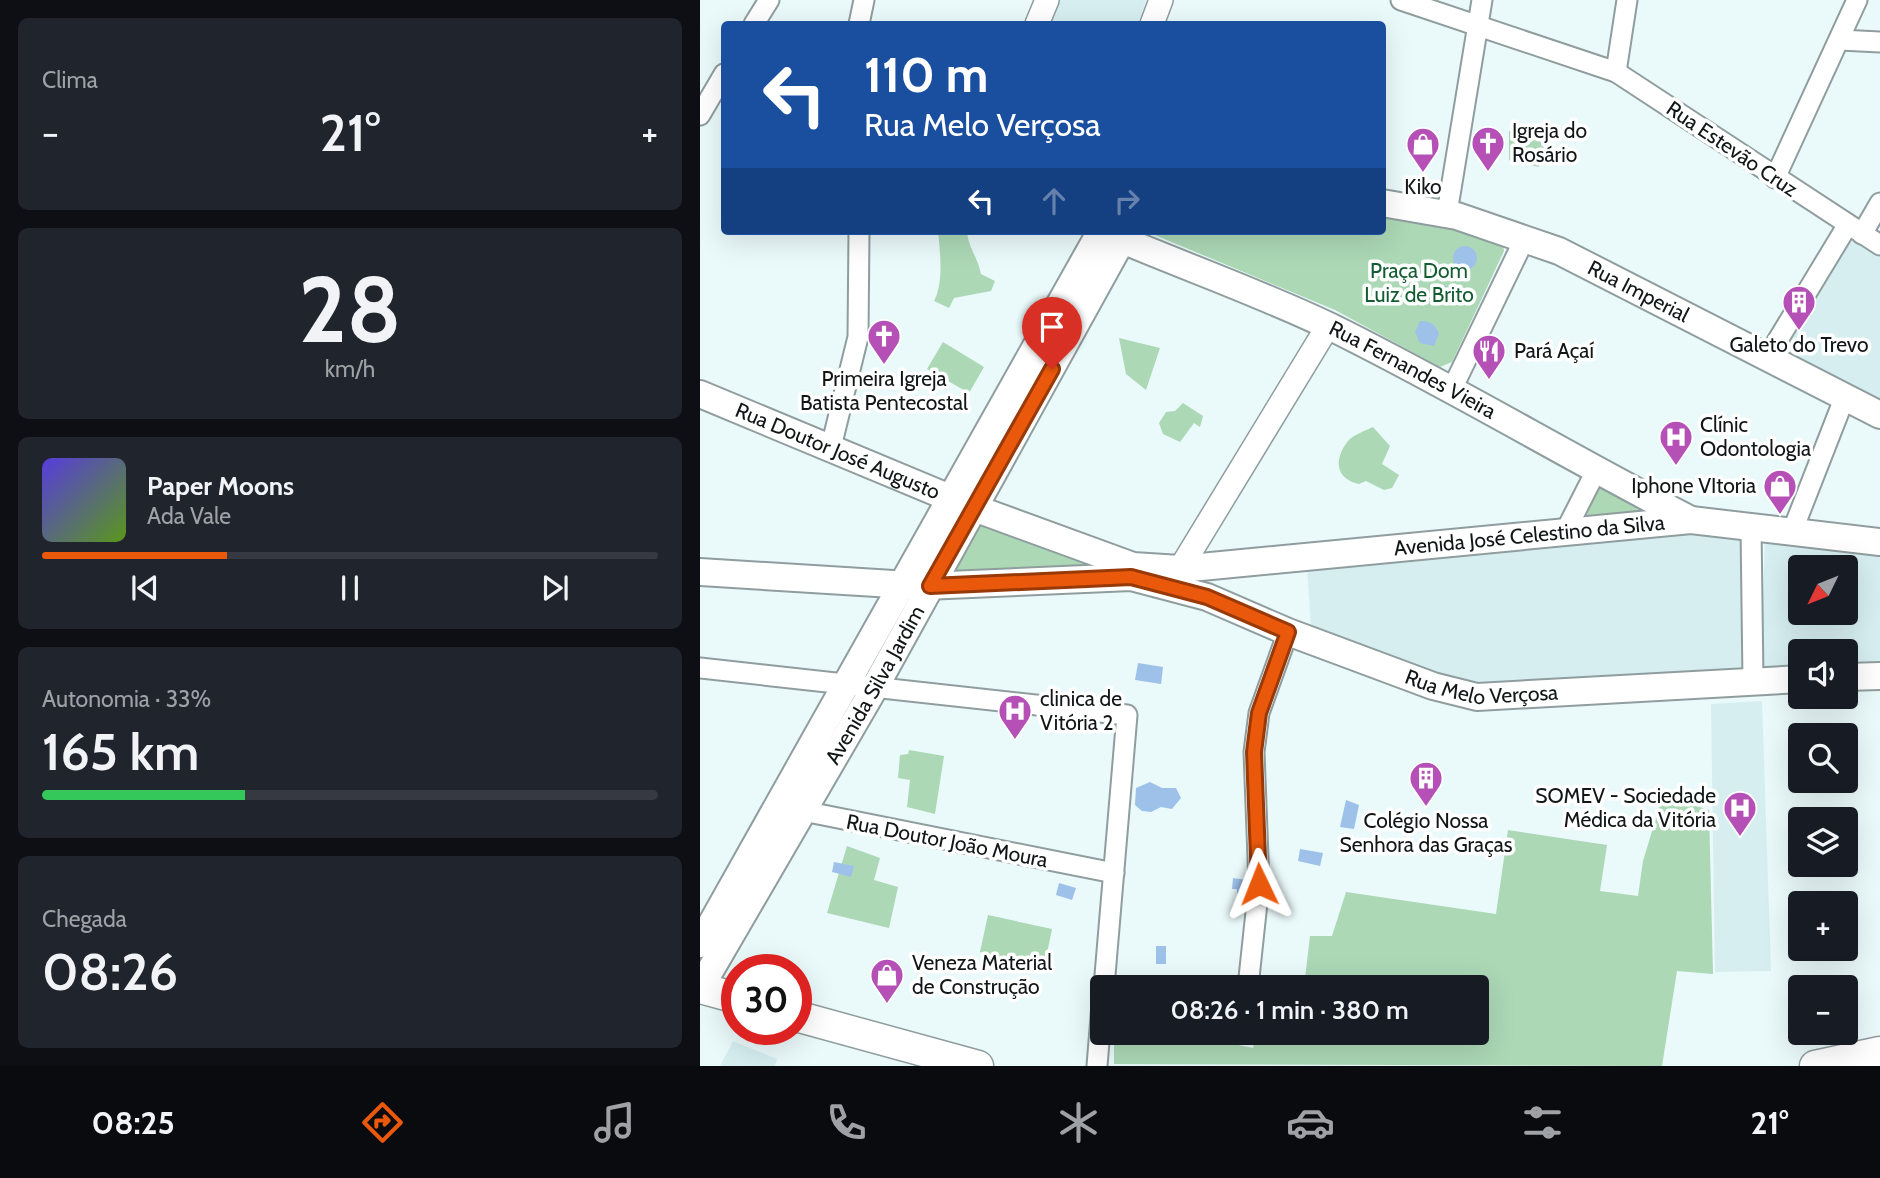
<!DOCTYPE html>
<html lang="pt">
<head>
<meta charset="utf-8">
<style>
	:root { --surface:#171b24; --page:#20242c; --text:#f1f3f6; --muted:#9ea1a6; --line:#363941; --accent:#ea580c }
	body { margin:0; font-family:Cabin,sans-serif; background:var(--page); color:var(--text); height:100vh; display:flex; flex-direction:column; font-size:26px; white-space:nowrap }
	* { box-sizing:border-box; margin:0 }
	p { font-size:23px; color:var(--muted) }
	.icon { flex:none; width:38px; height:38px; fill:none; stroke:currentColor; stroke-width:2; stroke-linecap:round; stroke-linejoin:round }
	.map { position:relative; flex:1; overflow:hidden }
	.panel { display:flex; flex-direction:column; gap:18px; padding:18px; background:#0d0f14; width:700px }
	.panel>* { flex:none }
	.top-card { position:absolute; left:21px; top:21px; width:665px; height:214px; border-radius:7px; box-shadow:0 7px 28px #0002; background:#1a4fa0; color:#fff; overflow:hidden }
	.needle { width:46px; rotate:227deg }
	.buttons { position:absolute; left:1088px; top:555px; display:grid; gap:14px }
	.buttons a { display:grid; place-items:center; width:70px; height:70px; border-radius:7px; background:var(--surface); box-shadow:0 7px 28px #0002; font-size:35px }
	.speed { position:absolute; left:21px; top:954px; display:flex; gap:14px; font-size:35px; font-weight:700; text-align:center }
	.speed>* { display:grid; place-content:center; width:91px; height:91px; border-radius:50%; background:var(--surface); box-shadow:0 7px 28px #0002; line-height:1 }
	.speed .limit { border:10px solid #d22; background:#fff; color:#111 }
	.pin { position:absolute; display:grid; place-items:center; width:60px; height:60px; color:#fff; margin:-72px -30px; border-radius:50% 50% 50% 0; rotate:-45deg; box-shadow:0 0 7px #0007 }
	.pin .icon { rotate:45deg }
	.me { position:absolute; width:77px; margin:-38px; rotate:358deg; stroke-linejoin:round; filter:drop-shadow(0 0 5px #0008) }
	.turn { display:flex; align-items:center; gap:24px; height:147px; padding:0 28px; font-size:32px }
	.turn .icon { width:91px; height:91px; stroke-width:2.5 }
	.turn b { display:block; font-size:49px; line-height:60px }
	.lanes { display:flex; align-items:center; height:66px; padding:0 28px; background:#0003; justify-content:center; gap:35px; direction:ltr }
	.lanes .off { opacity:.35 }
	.big { font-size:52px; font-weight:600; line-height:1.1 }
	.panel .tile { flex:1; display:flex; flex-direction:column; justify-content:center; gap:10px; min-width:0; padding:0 24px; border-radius:10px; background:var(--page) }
	.panel .dial { align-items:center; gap:0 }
	.dial b { font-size:91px; line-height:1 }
	.song { display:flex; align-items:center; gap:21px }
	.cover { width:84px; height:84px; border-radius:10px; background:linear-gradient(135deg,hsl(250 70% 55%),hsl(90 70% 35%)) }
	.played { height:7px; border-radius:4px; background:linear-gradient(90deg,var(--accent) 30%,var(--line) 30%) }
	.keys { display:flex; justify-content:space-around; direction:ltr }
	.heat { display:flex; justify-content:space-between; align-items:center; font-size:38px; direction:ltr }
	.charge { height:10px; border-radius:5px; background:linear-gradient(90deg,#34c759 33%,var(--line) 0) }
	.trip { position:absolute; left:390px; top:975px; width:399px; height:70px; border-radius:7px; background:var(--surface); box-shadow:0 7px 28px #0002; font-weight:600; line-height:70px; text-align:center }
	.dock { display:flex; height:112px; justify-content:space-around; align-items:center; background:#090b0e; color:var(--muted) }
	.dock .icon { width:49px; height:49px }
	.dock .active { color:var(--accent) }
	.dock b { font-size:32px; color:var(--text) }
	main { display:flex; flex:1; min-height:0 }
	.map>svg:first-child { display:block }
	.built { fill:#d6eef0; fill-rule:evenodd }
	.green { fill:#acd8b6 }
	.water { fill:#9ec1e9 }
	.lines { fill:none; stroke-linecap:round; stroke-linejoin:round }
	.minor-casing { stroke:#8f9d9e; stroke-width:23 }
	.tertiary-casing { stroke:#8f9d9e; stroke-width:26 }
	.secondary-casing { stroke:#8f9d9e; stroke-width:30 }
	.primary-casing { stroke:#8f9d9e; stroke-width:33 }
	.minor { stroke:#fff; stroke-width:19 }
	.tertiary { stroke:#fff; stroke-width:23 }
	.secondary { stroke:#fff; stroke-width:26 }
	.primary { stroke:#fff; stroke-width:30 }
	.route-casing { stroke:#983908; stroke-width:18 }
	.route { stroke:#ea580c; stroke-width:12 }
	.labels { text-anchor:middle; stroke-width:7; stroke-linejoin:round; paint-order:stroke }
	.poi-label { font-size:21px; fill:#111617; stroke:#fff; text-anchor:start }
	.street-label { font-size:21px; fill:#111617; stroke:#fff }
	.park-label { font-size:21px; fill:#145c31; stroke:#fff }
</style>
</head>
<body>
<main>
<section class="panel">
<div class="tile"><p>Clima</p>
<div class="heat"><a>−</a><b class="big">21°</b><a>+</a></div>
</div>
<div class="tile dial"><b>28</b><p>km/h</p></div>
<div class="tile">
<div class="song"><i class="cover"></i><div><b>Paper Moons</b><p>Ada Vale</p></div></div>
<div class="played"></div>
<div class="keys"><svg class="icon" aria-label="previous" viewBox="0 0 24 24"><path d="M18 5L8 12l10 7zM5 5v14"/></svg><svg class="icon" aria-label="pause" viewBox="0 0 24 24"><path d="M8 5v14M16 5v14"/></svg><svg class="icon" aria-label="next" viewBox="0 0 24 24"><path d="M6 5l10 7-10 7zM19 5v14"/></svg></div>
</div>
<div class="tile"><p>Autonomia · 33%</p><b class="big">165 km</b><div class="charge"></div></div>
<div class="tile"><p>Chegada</p><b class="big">08:26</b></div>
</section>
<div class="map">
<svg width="1180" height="1066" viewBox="0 0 1180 1066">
	<rect width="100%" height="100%" fill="#eaf9fa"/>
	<g class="built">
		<polygon points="360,0 446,0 438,24 349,24"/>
		<polygon points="1146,237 1180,257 1180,404 1080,348"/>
		<polygon points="997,534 1044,540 1042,671 838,686 758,680 611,626 607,567"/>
		<path d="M1065,540L1180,550V669L1146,670V651H1101V670L1061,671ZM1101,567H1146V612H1101Z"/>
		<polygon points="1062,701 1071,971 1015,972 1011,704"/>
		<polygon points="33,1041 77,1059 75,1066 20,1066"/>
	</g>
	<g class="green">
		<polygon points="809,131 846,137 839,167 809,160"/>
		<polygon points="683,211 747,221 803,244 804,251 752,362 740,367 635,310 445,231 682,231"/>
		<path d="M238,231H267C268,247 278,258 281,274L295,281L291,291L254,298L249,308L234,301C244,282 240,251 238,231Z"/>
		<polygon points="419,338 460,348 446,390 426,374"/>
		<polygon points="243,342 284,367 269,393 227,369"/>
		<polygon points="483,403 503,416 500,427 494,423 480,442 463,434 459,423 466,412 475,411"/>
		<path d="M673,427L690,446L682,464L699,475L692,488L684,490L666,481L659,484C636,479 633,460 648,441C653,435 665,431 673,427Z"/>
		<polygon points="895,480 957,515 875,526"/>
		<polygon points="272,516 423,567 238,580"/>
		<polygon points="209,750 244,756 235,814 207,807 210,780 198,778 200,755 208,754"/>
		<polygon points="963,795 1009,810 1013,974 977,971 962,1066 414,1064 414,1033 480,1033 553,1048 556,1033 777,1032 777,987 604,987 610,936 632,936 646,892 796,914 808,830 907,845 900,891 938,896 943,861"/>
		<polygon points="147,846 180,858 174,880 198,887 189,928 127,913"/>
		<polygon points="288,915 352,929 344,968 280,952"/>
	</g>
	<g class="water">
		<circle cx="765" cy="258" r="12"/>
		<circle cx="740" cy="293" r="9"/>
		<path d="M720,321C731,321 735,324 739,334L734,346L720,343L715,332Z"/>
		<polygon points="438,663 463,667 461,684 435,680"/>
		<polygon points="450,782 462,788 476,788 481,798 472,809 461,807 451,812 442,811 435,805 436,788"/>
		<polygon points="646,800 659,805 654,829 640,827"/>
		<polygon points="600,849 623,853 620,866 598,861"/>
		<polygon points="134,862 154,866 151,877 132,872"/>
		<polygon points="533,878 547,880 545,895 537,894 537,889 532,889"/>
		<polygon points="359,883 376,888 372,900 356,895"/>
		<rect x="456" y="946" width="10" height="18"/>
	</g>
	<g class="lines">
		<defs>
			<g id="minor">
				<polyline points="701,0 916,72 1180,245"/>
				<polyline points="54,24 69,0"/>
				<polyline points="159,24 164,0"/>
				<polyline points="1140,40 1180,42"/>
				<polyline points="916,72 927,0"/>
				<polyline points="0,115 24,74"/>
				<polyline points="1075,178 1157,0"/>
				<polyline points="747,213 782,0"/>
				<polyline points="1162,234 1180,203"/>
				<polyline points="1067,358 1147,226"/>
				<polyline points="752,389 825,238"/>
				<polyline points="130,451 158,337 159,231"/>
				<polyline points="1051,527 1053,681"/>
				<polyline points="1092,532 1144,399"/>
				<polyline points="864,534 896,471"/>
				<polyline points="0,668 427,715 404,987"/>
				<polyline points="93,809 414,873"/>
				<polyline points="548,987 559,884 554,752 559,713 588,632"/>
				<polyline points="397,1066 402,1004"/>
			</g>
			<g id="tertiary">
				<polyline points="337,24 347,0"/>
				<polyline points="452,24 461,0"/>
				<polyline points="480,569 628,326"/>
			</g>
			<g id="secondary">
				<path id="s1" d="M682,203L757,216L859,251L1180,415"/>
				<path id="s2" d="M406,233C480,265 558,292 631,327C753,387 870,458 991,520"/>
				<path id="s3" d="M0,394L274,508L433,566L480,569L991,520L1180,542"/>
				<path id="s4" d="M0,572L225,586L431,577L507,597L588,632L733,686L777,697L1101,679"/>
				<polyline points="1146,677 1180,676"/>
				<polyline points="0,944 401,231"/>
				<path id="s5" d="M0,988L175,687L422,240L420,231"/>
			</g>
			<g id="primary">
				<polyline points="0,988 37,998"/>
				<polyline points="96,1016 278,1066"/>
				<polyline points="1115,1066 1180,1052"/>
			</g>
		</defs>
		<use href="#minor" class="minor-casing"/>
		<use href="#tertiary" class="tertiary-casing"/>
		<use href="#secondary" class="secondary-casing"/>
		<use href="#primary" class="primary-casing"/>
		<use href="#minor" class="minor"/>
		<use href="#tertiary" class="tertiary"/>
		<use href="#secondary" class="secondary"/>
		<use href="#primary" class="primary"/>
	</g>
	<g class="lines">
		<defs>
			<polyline id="route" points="352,369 230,586 431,577 507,597 588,632 559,713 554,752 559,884"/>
		</defs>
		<use href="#route" class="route-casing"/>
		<use href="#route" class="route"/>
	</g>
	<defs>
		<symbol id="church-pin" viewBox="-11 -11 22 30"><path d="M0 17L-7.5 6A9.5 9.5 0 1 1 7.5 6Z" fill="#b550b6" stroke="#fff"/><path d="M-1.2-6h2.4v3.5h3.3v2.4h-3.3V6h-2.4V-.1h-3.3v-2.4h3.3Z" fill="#fff"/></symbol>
		<symbol id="shop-pin" viewBox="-11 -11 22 30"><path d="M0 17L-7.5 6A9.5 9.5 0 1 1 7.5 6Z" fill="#b550b6" stroke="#fff"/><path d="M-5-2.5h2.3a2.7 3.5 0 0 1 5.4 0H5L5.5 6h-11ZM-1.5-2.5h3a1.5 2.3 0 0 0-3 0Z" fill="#fff"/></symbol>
		<symbol id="building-pin" viewBox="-11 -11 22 30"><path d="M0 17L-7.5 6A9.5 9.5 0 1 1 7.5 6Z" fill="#b550b6" stroke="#fff"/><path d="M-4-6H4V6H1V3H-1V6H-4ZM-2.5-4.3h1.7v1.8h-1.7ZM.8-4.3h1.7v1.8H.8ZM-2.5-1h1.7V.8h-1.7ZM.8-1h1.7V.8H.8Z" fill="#fff"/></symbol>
		<symbol id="restaurant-pin" viewBox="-11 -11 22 30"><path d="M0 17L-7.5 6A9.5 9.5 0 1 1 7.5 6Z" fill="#b550b6" stroke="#fff"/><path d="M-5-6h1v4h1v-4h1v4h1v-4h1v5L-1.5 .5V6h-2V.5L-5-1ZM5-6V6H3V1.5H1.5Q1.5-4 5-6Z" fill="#fff"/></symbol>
		<symbol id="hospital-pin" viewBox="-11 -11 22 30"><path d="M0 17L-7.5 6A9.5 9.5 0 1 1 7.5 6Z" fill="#b550b6" stroke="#fff"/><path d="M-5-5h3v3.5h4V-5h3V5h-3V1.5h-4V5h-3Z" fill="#fff"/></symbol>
	</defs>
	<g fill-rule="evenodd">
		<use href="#church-pin" x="769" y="124" width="38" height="52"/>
		<use href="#shop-pin" x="704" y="125" width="38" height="52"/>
		<use href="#building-pin" x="1080" y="283" width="38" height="52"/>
		<use href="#church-pin" x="165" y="317" width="38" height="52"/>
		<use href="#restaurant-pin" x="770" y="332" width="38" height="52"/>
		<use href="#hospital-pin" x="957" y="418" width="38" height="52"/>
		<use href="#shop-pin" x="1061" y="467" width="38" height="52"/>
		<use href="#hospital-pin" x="296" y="692" width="38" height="52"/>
		<use href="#building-pin" x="707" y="759" width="38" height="52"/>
		<use href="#hospital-pin" x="1021" y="789" width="38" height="52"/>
		<use href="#shop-pin" x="168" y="956" width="38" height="52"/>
	</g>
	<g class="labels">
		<g class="poi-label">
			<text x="812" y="138">Igreja do<tspan x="812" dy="24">Rosário</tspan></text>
			<text x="723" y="194" text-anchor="middle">Kiko</text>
			<text x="1099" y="352" text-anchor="middle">Galeto do Trevo</text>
			<text x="814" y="358">Pará Açaí</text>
			<text x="184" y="386" text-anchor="middle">Primeira Igreja<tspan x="184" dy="24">Batista Pentecostal</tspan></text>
			<text x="1000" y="432">Clínic<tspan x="1000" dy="24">Odontologia</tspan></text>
			<text x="1056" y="493" text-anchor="end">Iphone VItoria</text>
			<text x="340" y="706">clinica de<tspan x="340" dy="24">Vitória 2</tspan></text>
			<text x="1016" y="803" text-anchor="end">SOMEV - Sociedade<tspan x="1016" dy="24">Médica da Vitória</tspan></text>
			<text x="726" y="828" text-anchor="middle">Colégio Nossa<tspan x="726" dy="24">Senhora das Graças</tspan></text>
			<text x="212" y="970">Veneza Material<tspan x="212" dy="24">de Construção</tspan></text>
		</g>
		<g class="street-label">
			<text transform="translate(1032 149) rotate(34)" y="7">Rua Estevão Cruz</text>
			<text dy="7" stroke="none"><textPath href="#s1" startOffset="273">Rua Imperial</textPath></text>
			<text dy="7" stroke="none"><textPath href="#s2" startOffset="336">Rua Fernandes Vieira</textPath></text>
			<text dy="7" stroke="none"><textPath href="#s3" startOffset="149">Rua Doutor José Augusto</textPath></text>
			<text dy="7" stroke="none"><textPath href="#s3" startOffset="864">Avenida José Celestino da Silva</textPath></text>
			<text dy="7" stroke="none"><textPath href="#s4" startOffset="802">Rua Melo Verçosa</textPath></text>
			<text dy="7" stroke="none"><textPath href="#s5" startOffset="350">Avenida Silva Jardim</textPath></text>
			<text transform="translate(247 841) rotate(11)" y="7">Rua Doutor João Moura</text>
		</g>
		<g class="park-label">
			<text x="719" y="278">Praça Dom<tspan x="719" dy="24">Luiz de Brito</tspan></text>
		</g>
	</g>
</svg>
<div class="buttons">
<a><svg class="needle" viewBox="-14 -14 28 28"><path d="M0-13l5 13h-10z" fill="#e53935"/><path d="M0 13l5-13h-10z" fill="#9ea1a6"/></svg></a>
<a><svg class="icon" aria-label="sound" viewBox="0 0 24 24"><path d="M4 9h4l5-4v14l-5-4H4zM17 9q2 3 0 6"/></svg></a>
<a><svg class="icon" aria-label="search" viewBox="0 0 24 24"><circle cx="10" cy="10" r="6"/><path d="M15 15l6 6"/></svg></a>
<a><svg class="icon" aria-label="layers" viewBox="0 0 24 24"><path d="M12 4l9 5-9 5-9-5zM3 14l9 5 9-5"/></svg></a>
<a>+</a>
<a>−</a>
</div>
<div class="speed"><div class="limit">30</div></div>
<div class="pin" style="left:352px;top:369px;background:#d93025"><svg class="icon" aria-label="arrive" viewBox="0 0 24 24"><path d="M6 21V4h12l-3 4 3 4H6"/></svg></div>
<svg class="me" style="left:559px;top:884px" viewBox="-20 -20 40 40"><path d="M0-17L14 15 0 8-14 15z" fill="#ea580c" stroke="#fff" stroke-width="4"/></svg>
<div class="trip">08:26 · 1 min · 380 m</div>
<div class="top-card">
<div class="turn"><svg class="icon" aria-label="left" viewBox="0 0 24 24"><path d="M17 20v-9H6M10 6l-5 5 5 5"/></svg><div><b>110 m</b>Rua Melo Verçosa</div></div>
<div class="lanes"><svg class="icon" aria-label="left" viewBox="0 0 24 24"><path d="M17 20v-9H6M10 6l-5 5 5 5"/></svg><svg class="icon off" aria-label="ahead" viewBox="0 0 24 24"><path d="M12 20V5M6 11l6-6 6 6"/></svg><svg class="icon off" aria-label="right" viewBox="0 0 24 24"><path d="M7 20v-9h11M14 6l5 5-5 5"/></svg></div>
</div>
</div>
</main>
<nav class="dock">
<b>08:25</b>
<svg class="icon active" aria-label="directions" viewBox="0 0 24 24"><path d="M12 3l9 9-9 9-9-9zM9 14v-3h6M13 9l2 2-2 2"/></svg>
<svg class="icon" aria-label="music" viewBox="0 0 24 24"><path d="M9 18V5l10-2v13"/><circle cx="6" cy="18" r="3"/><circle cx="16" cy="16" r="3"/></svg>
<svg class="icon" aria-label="phone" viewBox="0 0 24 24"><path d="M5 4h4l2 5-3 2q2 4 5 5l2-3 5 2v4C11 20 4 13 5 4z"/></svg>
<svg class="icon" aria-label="climate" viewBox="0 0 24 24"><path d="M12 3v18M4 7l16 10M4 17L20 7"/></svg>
<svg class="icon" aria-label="car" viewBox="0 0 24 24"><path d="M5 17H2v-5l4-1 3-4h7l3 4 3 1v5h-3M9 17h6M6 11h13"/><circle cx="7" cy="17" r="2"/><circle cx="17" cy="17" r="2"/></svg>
<svg class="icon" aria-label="filters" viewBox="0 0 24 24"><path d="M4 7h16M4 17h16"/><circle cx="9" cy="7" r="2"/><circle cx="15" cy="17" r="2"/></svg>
<b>21°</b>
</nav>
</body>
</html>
